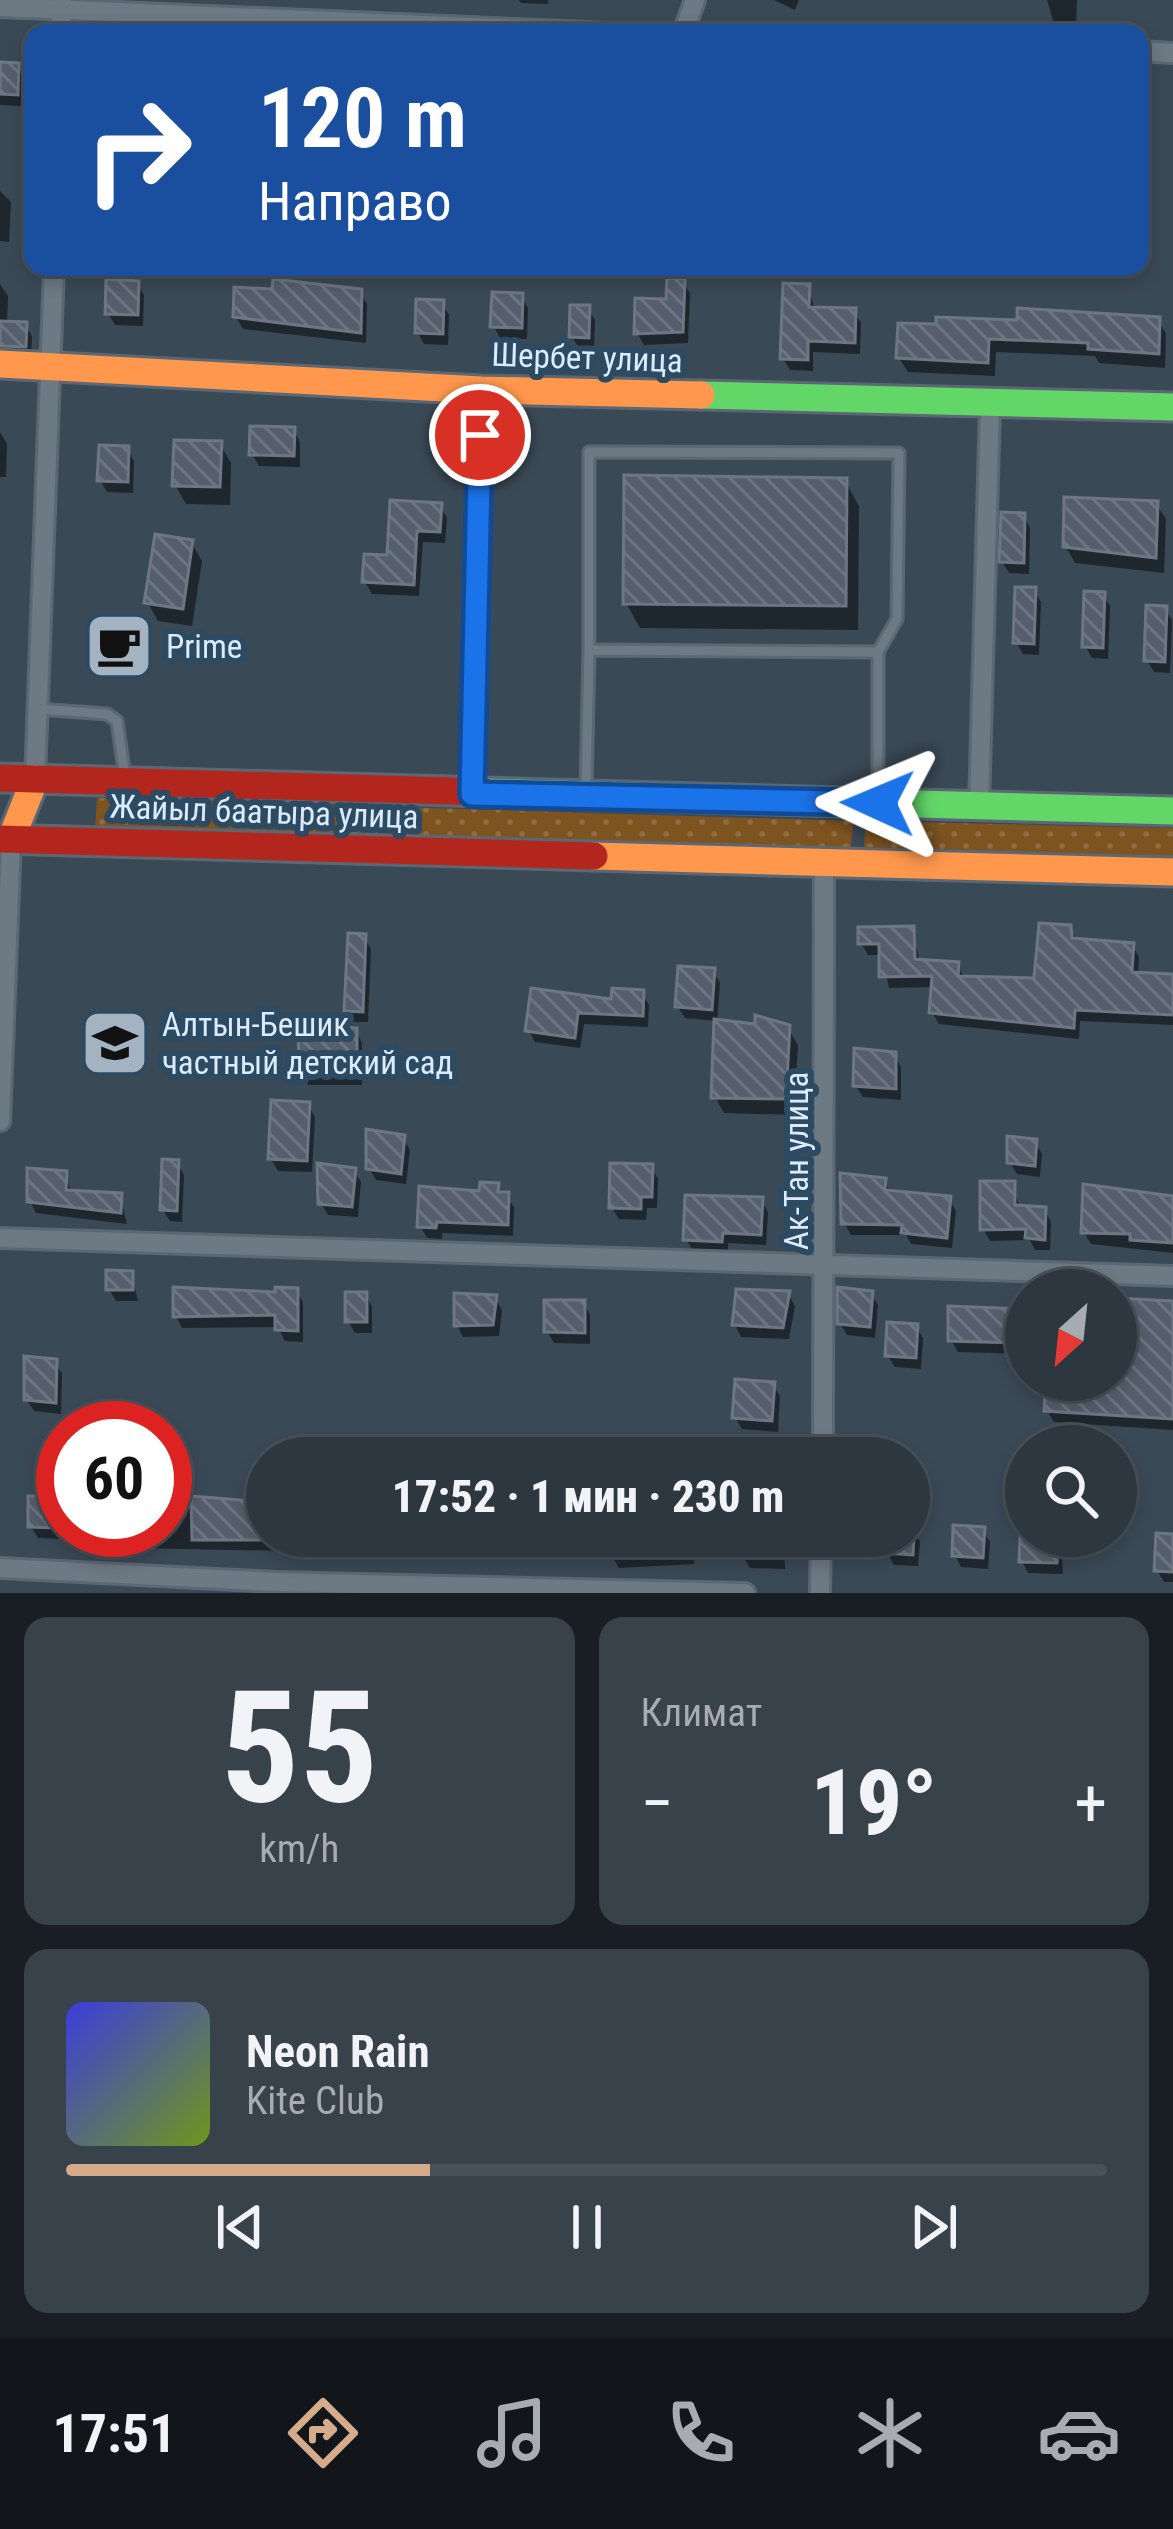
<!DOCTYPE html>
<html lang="ru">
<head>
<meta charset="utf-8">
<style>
	:root { --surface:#2c3740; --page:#38424b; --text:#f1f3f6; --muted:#a6acb1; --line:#485159; --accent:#d6ab8b }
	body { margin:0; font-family:"Roboto Condensed",sans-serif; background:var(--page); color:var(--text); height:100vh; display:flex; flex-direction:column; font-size:45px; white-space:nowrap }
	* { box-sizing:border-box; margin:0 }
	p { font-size:39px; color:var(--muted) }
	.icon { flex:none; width:66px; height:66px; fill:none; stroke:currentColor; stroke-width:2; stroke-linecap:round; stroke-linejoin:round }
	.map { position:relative; height:1593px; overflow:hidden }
	.sheet { display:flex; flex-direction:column; gap:24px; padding:24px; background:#181e23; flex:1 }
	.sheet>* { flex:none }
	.banner { position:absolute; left:24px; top:24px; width:1125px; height:252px; border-radius:24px; box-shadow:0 6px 18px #0003,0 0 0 3px var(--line); background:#1a4fa0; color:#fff; overflow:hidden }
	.needle { width:78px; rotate:207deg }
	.controls { position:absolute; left:1005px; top:1269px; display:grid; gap:24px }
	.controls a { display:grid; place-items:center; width:132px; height:132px; border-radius:50%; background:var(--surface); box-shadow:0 6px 18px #0003,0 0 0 3px var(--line); font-size:60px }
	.speed { position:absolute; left:36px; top:1401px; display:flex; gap:24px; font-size:60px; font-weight:700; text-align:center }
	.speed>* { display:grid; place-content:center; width:156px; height:156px; border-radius:50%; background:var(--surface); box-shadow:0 6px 18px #0003,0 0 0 3px var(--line); line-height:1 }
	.speed .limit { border:18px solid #d22; background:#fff; color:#111 }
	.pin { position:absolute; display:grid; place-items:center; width:102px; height:102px; color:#fff; margin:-51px; border:6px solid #fff; border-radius:50%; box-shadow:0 3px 12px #0007 }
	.me { position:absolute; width:132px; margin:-66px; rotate:271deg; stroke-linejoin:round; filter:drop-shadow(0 0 9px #0008) }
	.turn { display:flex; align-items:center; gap:42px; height:252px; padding:0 36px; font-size:54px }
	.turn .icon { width:156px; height:156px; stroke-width:2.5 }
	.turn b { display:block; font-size:84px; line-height:102px }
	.big { font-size:90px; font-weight:800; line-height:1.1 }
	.sheet .widget { flex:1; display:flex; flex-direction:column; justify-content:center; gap:18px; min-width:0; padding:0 42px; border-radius:24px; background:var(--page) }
	.sheet .dial { align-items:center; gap:0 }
	.dial b { font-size:156px; line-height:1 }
	.song { display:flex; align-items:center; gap:36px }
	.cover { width:144px; height:144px; border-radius:18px; background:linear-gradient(135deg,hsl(240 70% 55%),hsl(80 70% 35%)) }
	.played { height:12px; border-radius:6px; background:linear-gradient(90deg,var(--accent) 35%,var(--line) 35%) }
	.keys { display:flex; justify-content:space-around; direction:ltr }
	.heat { display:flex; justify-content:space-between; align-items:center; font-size:66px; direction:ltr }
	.sheet .tiles { flex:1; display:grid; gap:24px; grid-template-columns:1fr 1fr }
	.widget:last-child { grid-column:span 2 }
	.trip { position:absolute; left:246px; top:1437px; width:684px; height:120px; border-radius:60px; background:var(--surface); box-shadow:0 6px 18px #0003,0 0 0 3px var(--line); font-weight:800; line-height:120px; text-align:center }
	.menu { display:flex; height:192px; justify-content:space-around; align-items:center; background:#12161a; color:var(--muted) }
	.menu .icon { width:84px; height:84px }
	.menu .current { color:var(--accent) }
	.menu b { font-size:54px; color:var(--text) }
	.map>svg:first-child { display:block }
	.built { fill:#2f4f6c }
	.grass { fill:url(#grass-dots) }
	.shadow { fill:#0007 }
	.building { fill:url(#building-back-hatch); stroke:#6d7683; stroke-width:3 }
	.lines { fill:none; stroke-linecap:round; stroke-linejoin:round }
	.lane-casing { stroke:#5b6874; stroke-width:15 }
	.street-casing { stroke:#5b6874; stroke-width:24 }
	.fast-casing { stroke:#5b6874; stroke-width:33 }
	.slow-casing { stroke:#5b6874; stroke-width:33 }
	.jam-casing { stroke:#5b6874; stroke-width:33 }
	.lane { stroke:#6d7983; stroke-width:9 }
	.street { stroke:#6d7983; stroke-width:18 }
	.fast { stroke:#63d668; stroke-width:27 }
	.slow { stroke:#ff974d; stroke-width:27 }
	.jam { stroke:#b3261e; stroke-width:27 }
	.route-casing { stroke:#114b97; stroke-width:30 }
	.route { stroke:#1a73e8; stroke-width:21 }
	.labels { text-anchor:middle; stroke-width:12; stroke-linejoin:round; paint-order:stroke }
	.street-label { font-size:33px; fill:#dbecfc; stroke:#2d4a63 }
	.poi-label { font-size:33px; fill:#dbecfc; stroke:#2d4a63; text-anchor:start }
</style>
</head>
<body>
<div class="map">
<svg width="1173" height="1593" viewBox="0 0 1173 1593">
	<defs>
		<pattern id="grass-dots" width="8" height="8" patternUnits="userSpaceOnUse" patternTransform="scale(3)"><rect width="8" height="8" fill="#7d5320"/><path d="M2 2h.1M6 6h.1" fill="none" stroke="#8f6c41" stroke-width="1.8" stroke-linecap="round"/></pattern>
		<pattern id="building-back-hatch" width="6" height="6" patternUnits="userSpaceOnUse" patternTransform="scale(3)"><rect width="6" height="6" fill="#555e6c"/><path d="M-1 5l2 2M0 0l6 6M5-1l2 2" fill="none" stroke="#6d7582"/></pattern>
	</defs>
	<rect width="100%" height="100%" fill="#3a4956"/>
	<polygon class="built" points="89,1015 146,1020 141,1070 84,1065"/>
	<g class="grass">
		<polygon points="97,798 853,821 851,848 95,828"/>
		<polygon points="866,821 1173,828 1173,856 864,847"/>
	</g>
	<g class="shadow">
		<polygon points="519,0 548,0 548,4 521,3"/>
		<polygon points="774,0 799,0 795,10"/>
		<polygon points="1047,0 1077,0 1076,24 1054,24"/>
		<polygon points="0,65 17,66 24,77 23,106 0,105"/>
		<polygon points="0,191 11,202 9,242 0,241"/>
		<polygon points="683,282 690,293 688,343 644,345 637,333"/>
		<polygon points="0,284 8,296 7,324 25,325 32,336 31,358 0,353"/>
		<polygon points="137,284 144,295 143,326 115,325 108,313"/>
		<polygon points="808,287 815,310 854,311 861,323 860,354 813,352 813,371 790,370 783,359"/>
		<polygon points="360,292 367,304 366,343 243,329 236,317"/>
		<polygon points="521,296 528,308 527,339 500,338 494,326"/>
		<polygon points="442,303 449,315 448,345 424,344 418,333"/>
		<polygon points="588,308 595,320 594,349 579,348 572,337"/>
		<polygon points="1158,320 1166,334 1165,368 1099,363 1095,356 996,352 995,376 908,372 899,358 901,326"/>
		<polygon points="294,430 300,442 300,467 259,466 252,454"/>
		<polygon points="0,432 7,444 6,477 0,477"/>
		<polygon points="220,444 231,463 230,505 186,504 175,485"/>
		<polygon points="127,449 134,461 133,493 107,492 100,480"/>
		<polygon points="845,481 859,506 858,630 640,628 626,603"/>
		<polygon points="1156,504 1166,519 1164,573 1075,563 1066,547"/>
		<polygon points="440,506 447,518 445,543 423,542 419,596 372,594 365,582"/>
		<polygon points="1024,516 1030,528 1029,574 1009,573 1002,562"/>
		<polygon points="191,542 202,561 192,626 158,621 148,603"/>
		<polygon points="1034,590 1041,602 1039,655 1023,654 1016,642"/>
		<polygon points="1103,595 1110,606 1108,659 1092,658 1085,646"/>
		<polygon points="1165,609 1172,620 1170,673 1154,672 1147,660"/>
		<polygon points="144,636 151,648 149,673 102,670 95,658"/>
		<polygon points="1069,928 1077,941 1132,945 1139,957 1138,975 1173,977 1173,1025 1080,1021 1079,1039 939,1024 932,1012 934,987 889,988 882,955 868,955 861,943 912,929 920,962 957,965 964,977 994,982 998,976 1037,981"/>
		<polygon points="364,937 371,949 368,1022 354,1022 347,1010"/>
		<polygon points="713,971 720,983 717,1023 788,1028 798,1045 794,1115 724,1113 715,1097 717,1021 685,1018 678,1007"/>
		<polygon points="534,992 614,1003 642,993 649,1005 648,1027 584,1024 580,1048 535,1042 528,1030"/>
		<polygon points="356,1031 362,1043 362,1085 308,1085 302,1073"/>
		<polygon points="894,1055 901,1067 901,1100 863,1097 856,1086"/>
		<polygon points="308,1105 315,1117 312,1172 278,1171 271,1159"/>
		<polygon points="403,1138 410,1150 406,1184 376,1180 369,1168"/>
		<polygon points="1035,1142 1042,1154 1040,1177 1017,1174 1010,1162"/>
		<polygon points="177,1163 184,1175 182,1222 170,1221 163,1210"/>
		<polygon points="651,1167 658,1179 657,1208 647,1208 646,1220 619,1219 612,1208"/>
		<polygon points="354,1171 361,1182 358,1217 328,1215 321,1203"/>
		<polygon points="65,1174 71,1193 120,1196 127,1224 36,1213 30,1201"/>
		<polygon points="884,1181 891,1193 949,1199 956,1211 952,1248 911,1244 906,1235 851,1235 844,1223"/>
		<polygon points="1013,1184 1020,1209 1045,1210 1051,1222 1050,1250 1035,1250 1030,1240 990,1241 983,1229"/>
		<polygon points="497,1186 514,1207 513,1236 442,1233 442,1239 427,1238 420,1226"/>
		<polygon points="1173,1197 1173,1253 1091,1244 1084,1232"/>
		<polygon points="761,1200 768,1212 766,1245 728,1243 728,1253 693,1251 686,1239"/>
		<polygon points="131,1274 138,1301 116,1301 109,1289"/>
		<polygon points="176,1290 296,1291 303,1302 303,1342 285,1341 278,1327 182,1328 176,1316"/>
		<polygon points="788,1294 795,1306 789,1339 741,1337 735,1325"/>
		<polygon points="871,1294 878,1305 875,1338 847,1335 840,1323"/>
		<polygon points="366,1295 372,1307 372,1333 355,1333 348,1321"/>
		<polygon points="495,1298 502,1310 499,1336 463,1337 457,1325"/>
		<polygon points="1116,1300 1173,1304 1173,1430 1054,1422 1047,1410 1049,1380 1116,1380"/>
		<polygon points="584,1303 590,1315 590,1344 554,1343 547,1331"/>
		<polygon points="1020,1312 1026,1323 1025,1354 958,1352 951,1340"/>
		<polygon points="916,1326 923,1338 921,1369 895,1367 888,1356"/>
		<polygon points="55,1362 62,1374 61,1414 34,1411 27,1400"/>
		<polygon points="773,1385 780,1396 778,1432 742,1429 735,1417"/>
		<polygon points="55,1499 62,1511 62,1539 38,1538 31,1527"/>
		<polygon points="165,1500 267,1504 267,1536 287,1536 287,1551 132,1548 125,1530 165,1530"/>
		<polygon points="1023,1528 1026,1536 1061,1536 1063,1574 1028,1573 1022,1561"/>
		<polygon points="909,1529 920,1541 918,1566 894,1565 887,1553 888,1536 909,1536"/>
		<polygon points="983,1530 990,1542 988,1569 961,1567 955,1555"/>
		<polygon points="331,1536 372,1536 372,1551 338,1551"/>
		<polygon points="408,1536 446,1536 446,1555 414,1554"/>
		<polygon points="510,1536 557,1536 557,1559 516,1557"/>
		<polygon points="612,1536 697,1536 694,1564 619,1568 612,1556"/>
		<polygon points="743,1536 784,1536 785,1569 750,1568 743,1556"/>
		<polygon points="1173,1536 1173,1582 1164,1582 1157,1570"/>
	</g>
	<g class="building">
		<polygon points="0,62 19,63 18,95 0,94"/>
		<polygon points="667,278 685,279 683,332 634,334 635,298 666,299"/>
		<polygon points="106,279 139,281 138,315 105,314"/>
		<polygon points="273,279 362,289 361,333 233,317 234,287 272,289"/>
		<polygon points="783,283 810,284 809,307 856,308 855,343 808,341 808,360 780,359"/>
		<polygon points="492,292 523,293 522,328 490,327"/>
		<polygon points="416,299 444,300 443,334 415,333"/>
		<polygon points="570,305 590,305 589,338 569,337"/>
		<polygon points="1017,308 1160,317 1159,354 1088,349 1088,343 989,339 988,363 896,358 898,323 936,324 936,317 1017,320"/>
		<polygon points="0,321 27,322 26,347 0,346"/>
		<polygon points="250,426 295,427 294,456 249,455"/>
		<polygon points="174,440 222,441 220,487 172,486"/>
		<polygon points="99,445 129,446 128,482 97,481"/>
		<polygon points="624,475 847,478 846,606 623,604"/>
		<polygon points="1064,497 1158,501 1156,558 1063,547"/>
		<polygon points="390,500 442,503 440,532 417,531 414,585 362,582 364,554 387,555"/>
		<polygon points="1001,512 1025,513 1024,563 999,562"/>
		<polygon points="155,534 193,540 183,609 144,603"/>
		<polygon points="1015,587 1036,587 1034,644 1013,643"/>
		<polygon points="1084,591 1105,592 1103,648 1082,647"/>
		<polygon points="1146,605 1167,606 1165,662 1144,661"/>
		<polygon points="94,630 146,633 144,662 92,659"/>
		<polygon points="1039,923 1071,925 1072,938 1134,943 1132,972 1173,974 1173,1015 1075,1010 1074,1028 929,1013 932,976 879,977 879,944 858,944 858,927 914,926 915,959 959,962 958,976 1034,978"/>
		<polygon points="348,933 366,934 363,1012 344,1011"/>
		<polygon points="678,966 715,968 712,1010 675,1007"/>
		<polygon points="531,988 611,999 612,988 644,990 643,1016 578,1013 575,1038 525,1031"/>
		<polygon points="755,1015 790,1025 786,1099 711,1098 714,1019 755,1024"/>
		<polygon points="298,1027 357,1028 357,1074 299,1074"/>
		<polygon points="854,1048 896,1052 896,1089 853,1086"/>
		<polygon points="271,1100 310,1102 307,1161 268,1159"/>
		<polygon points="366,1129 405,1135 401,1174 366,1169"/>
		<polygon points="1007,1136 1037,1139 1035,1166 1007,1163"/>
		<polygon points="162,1159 179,1160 177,1211 160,1210"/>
		<polygon points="317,1163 356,1168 352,1207 318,1204"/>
		<polygon points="610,1163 653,1164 652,1197 641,1197 641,1209 609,1208"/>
		<polygon points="27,1168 67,1171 66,1190 122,1193 121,1213 27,1202"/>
		<polygon points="840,1173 886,1178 885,1190 951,1196 947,1238 901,1233 902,1225 841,1224"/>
		<polygon points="980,1181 1015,1181 1015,1205 1046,1207 1045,1240 1025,1238 1026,1229 980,1230"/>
		<polygon points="480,1182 499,1183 498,1192 509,1192 508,1225 437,1222 436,1228 417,1227 419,1186 479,1191"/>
		<polygon points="1083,1184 1173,1196 1173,1243 1130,1240 1130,1234 1081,1233"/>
		<polygon points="685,1195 763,1197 761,1235 723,1233 722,1242 683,1240"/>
		<polygon points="106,1270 133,1271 133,1290 106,1290"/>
		<polygon points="173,1287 275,1292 275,1287 298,1288 298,1331 275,1330 275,1315 173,1317"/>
		<polygon points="837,1287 873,1291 870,1327 837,1324"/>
		<polygon points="736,1289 790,1291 783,1328 732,1325"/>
		<rect x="345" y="1292" width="22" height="30"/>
		<polygon points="454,1293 497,1295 493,1325 454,1326"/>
		<polygon points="1116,1298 1173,1301 1173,1419 1044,1411 1046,1380 1116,1380"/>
		<polygon points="544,1300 585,1300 585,1333 544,1332"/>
		<polygon points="948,1306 1022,1309 1020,1343 948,1341"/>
		<polygon points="887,1322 918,1324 916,1358 885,1356"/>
		<polygon points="24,1356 57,1359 56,1403 24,1400"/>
		<polygon points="735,1379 775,1382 772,1421 732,1418"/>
		<polygon points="28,1496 57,1496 57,1528 28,1527"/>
		<polygon points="191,1496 267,1502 267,1540 192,1540"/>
		<polygon points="953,1525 985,1527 983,1558 952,1556"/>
		<polygon points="1156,1533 1173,1534 1173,1572 1154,1571"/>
		<polygon points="609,1536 644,1536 644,1558 609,1557"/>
		<polygon points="740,1536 780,1536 780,1558 740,1557"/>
		<polygon points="885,1536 914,1536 913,1555 884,1553"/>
		<polygon points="1020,1536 1058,1536 1057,1563 1019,1562"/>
	</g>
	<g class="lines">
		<defs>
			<g id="lane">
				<polyline points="589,650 589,452 899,453 897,619 878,652"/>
				<polyline points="38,709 107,714 117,721 125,777"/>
				<polyline points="472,789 481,392"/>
				<polyline points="586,791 589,650 878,652 878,798"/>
			</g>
			<g id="street">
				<polyline points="0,7 609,33"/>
				<polyline points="60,33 62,0"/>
				<polyline points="683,33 695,0"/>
				<polyline points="1140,51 1173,53"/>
				<polyline points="35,779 54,267"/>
				<polyline points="979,806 990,406"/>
				<polyline points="0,1121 11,839"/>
				<polyline points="0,1238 1173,1276"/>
				<polyline points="823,1458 824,864"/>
				<polyline points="0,1568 276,1582 745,1593"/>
				<polyline points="820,1593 821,1536"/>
			</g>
			<g id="fast">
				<polyline points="701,395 1173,407"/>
				<polyline points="485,792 1173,811"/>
			</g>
			<g id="slow">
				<polyline points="0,364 481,390 701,395"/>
				<polyline points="11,839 35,779"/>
				<polyline points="594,856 1173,872"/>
			</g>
			<g id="jam">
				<polyline points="0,778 485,792"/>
				<polyline points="0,839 594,856"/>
			</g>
		</defs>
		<use href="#lane" class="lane-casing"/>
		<use href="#street" class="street-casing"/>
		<use href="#fast" class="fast-casing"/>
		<use href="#slow" class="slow-casing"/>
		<use href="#jam" class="jam-casing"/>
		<use href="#lane" class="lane"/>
		<use href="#street" class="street"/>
		<use href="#fast" class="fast"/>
		<use href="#slow" class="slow"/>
		<use href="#jam" class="jam"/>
	</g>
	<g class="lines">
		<defs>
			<polyline id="route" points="480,435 472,794 878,803"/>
		</defs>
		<use href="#route" class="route-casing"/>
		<use href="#route" class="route"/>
	</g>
	<defs>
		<symbol id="cafe-square" viewBox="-11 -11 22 22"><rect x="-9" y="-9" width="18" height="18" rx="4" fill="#a3b3c2" stroke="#2d4a63"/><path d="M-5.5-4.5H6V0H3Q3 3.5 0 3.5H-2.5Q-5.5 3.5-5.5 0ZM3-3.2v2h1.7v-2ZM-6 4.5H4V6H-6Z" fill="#111"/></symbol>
		<symbol id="school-square" viewBox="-11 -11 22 22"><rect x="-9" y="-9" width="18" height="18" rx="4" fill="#a3b3c2" stroke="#2d4a63"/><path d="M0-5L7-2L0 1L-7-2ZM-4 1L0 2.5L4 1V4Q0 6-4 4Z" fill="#111"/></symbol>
	</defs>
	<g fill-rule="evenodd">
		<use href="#cafe-square" x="81" y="608" width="76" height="76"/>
		<use href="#school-square" x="77" y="1005" width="76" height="76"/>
	</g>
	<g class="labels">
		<g class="street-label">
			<text transform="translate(587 357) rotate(2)" y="12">Шербет улица</text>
			<text transform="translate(264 811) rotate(2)" y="12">Жайыл баатыра улица</text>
			<text transform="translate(796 1161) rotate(-90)" y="12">Ак-Тан улица</text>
		</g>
		<g class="poi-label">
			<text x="166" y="658">Prime</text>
			<text x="162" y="1036">Алтын-Бешик<tspan x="162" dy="38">частный детский сад</tspan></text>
		</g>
	</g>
</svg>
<div class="controls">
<a><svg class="needle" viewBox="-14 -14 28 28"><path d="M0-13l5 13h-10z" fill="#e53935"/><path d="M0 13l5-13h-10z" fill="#a6acb1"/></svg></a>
<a><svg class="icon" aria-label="search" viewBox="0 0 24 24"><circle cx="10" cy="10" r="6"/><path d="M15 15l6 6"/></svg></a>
</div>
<div class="speed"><div class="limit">60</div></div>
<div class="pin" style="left:480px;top:435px;background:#d93025"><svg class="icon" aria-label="arrive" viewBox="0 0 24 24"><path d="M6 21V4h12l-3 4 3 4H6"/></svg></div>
<svg class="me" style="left:878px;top:803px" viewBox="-20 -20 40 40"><path d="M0-17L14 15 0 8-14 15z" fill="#1a73e8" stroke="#fff" stroke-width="4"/></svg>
<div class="trip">17:52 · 1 мин · 230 m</div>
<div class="banner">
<div class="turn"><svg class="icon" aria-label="right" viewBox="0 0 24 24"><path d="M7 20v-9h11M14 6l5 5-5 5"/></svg><div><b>120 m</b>Направо</div></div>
</div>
</div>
<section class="sheet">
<div class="tiles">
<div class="widget dial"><b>55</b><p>km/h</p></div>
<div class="widget"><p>Климат</p>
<div class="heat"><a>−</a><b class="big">19°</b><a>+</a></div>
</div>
<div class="widget">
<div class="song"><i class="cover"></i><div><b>Neon Rain</b><p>Kite Club</p></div></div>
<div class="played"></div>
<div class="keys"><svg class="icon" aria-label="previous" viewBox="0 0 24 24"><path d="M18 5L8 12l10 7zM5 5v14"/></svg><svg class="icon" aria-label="pause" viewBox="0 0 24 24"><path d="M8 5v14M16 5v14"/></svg><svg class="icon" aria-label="next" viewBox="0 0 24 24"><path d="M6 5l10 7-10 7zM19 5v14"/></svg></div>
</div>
</div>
</section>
<nav class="menu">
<b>17:51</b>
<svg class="icon current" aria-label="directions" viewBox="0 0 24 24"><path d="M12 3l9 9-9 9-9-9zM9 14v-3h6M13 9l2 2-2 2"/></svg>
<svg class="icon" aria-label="music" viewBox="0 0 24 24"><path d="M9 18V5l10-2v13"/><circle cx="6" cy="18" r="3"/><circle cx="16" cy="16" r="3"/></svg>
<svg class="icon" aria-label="phone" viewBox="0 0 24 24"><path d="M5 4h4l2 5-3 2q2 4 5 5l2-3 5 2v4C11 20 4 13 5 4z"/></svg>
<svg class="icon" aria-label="climate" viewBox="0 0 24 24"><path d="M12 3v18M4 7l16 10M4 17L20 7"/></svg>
<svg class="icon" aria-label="car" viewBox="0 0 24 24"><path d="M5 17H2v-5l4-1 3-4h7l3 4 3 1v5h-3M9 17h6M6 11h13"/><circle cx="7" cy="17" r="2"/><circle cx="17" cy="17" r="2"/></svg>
</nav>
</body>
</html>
